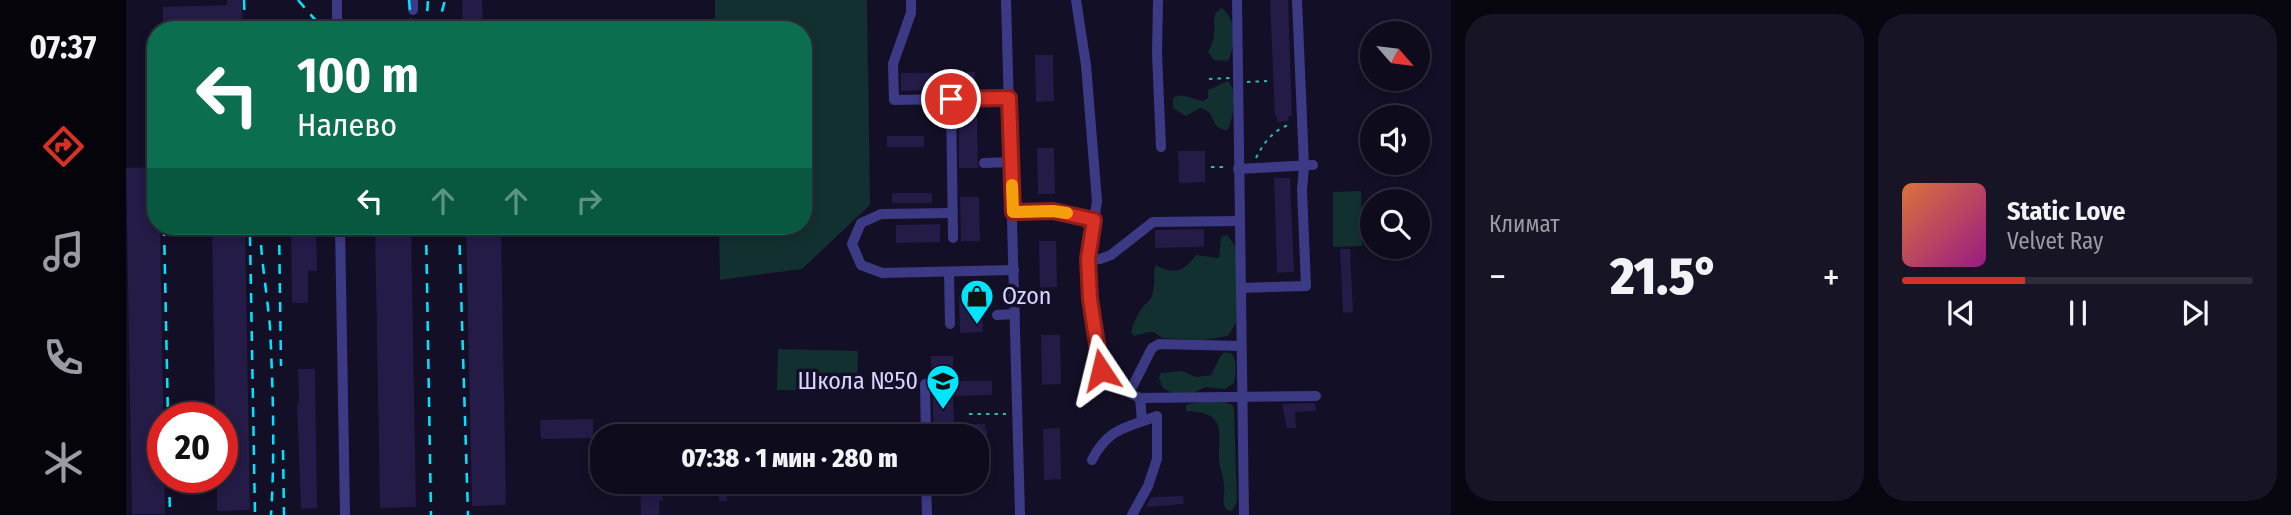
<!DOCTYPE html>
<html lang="ru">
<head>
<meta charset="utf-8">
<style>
	:root { --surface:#0e0b1c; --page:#171425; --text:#f1f3f6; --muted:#9b9ba3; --line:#2e2b3b; --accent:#d93025 }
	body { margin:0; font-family:"Fira Sans Condensed",sans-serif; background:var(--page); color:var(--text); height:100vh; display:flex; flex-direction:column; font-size:26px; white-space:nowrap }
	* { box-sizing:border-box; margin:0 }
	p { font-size:23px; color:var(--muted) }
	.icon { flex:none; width:38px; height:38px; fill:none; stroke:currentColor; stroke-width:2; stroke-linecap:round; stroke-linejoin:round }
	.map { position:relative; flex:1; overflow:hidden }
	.drawer { display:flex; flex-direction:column; gap:14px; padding:14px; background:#08060f; width:840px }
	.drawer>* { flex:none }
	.guide { position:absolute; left:21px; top:21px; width:665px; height:214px; border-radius:28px; box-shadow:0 4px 10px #0003,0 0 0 2px var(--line); background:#0b6e4f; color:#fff; overflow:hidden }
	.needle { width:46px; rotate:118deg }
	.controls { position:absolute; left:1234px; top:21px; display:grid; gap:14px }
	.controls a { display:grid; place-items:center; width:70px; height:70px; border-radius:50%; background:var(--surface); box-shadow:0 4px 10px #0003,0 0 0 2px var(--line); font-size:35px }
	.speed { position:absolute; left:21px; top:402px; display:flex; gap:14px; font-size:35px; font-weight:700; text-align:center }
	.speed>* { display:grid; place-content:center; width:91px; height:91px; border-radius:50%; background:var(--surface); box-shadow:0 4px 10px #0003,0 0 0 2px var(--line); line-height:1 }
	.speed .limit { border:10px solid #d22; background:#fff; color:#111 }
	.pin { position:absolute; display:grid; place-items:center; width:60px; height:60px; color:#fff; margin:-30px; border:4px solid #fff; border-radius:50%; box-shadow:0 2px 7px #0007 }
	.me { position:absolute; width:77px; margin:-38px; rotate:350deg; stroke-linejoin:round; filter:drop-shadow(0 0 5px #0008) }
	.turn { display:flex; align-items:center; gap:24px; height:147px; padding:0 35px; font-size:32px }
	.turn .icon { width:91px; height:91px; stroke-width:2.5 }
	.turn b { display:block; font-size:49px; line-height:60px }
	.lanes { display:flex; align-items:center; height:66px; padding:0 35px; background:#0003; justify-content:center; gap:35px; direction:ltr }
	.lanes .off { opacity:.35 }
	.big { font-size:52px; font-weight:800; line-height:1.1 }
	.drawer .card { flex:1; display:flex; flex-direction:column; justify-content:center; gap:10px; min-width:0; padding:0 24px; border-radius:28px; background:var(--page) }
	.song { display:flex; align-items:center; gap:21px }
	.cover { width:84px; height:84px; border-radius:10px; background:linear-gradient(135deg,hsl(20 70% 55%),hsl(310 70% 35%)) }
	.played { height:7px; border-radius:4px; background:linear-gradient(90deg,var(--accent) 35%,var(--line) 35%) }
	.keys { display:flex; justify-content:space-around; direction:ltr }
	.heat { display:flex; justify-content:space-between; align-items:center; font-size:38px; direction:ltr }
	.drawer .tiles { flex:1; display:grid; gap:14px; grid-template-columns:repeat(2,1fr) }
	.trip { position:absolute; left:464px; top:424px; width:399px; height:70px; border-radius:28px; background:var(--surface); box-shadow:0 4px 10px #0003,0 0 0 2px var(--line); font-weight:800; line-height:70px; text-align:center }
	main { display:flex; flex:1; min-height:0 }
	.tab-bar { display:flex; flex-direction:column; width:126px; justify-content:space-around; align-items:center; background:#06040b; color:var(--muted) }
	.tab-bar .icon { width:49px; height:49px }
	.tab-bar .on { color:var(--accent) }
	.tab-bar b { font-size:32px; color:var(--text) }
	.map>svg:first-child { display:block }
	.green { fill:#12302f }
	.building { fill:#241b47 }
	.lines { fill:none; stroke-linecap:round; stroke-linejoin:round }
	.path { stroke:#2fb8b0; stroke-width:2; stroke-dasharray:3.5 5; stroke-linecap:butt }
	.minor { stroke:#3d3a85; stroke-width:10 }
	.rail { stroke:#00e5ff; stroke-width:2.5; stroke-dasharray:10 9; stroke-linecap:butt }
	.route-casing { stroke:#8d1f18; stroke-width:18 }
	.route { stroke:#d93025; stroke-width:12 }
	.slow { stroke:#f59e0b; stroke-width:12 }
	.labels { text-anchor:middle; stroke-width:7; stroke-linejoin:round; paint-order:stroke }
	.poi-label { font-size:24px; fill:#d9d4ff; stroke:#130f26; text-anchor:start }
</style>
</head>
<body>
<main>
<nav class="tab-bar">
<b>07:37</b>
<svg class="icon on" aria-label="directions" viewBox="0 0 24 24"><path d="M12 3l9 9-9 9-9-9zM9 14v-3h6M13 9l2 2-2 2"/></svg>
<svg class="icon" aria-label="music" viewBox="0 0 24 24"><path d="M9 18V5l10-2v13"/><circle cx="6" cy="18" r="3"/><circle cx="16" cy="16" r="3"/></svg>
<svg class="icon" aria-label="phone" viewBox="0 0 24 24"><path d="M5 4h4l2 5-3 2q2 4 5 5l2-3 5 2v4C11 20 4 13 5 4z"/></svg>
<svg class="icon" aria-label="climate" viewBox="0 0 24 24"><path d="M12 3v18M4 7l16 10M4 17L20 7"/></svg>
</nav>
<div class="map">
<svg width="1325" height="515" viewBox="0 0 1325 515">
	<rect width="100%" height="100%" fill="#130f26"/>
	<g class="green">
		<polygon points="589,0 741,0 744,205 676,269 594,280 593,226 677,226 677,30 589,30"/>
		<path d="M1096,8C1111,20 1110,45 1102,61L1088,60L1082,52C1085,46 1088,40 1088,34C1090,23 1084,14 1096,8Z"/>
		<path d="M1102,81C1113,93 1107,116 1102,130C1081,128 1093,113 1074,108L1060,116L1047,108V98C1059,92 1066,100 1077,101L1082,98V90Z"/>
		<polygon points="1235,191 1236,246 1207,247 1207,192"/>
		<path d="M1101,235L1110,247V323L1102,336L1077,340L1036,338L1028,332H1023L1008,336L1005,332C1007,325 1012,312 1017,307C1021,301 1021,305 1025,298C1030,287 1027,278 1029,265C1050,275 1057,272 1070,255L1093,258L1095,237Z"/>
		<polygon points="652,349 732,351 731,391 651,390"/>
		<path d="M1099,352L1105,353C1112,361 1110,373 1108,383L1099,389L1079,387L1066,394L1046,393L1037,388L1033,378L1035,373L1056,371L1070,377L1085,375L1095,355Z"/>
		<path d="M1091,400L1105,404L1108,408L1111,501L1106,511L1101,510C1094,501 1100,494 1098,484C1097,476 1094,469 1093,461C1092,431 1102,412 1060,411V406L1063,404Z"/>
	</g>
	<g class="building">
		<polygon points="101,0 116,0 117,30 37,30 37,7 101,5"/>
		<polygon points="336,0 356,0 357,30 337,30"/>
		<polygon points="1144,0 1162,0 1166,116 1162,116 1163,121 1151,122 1151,116 1149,116"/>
		<polygon points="909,55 927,55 928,101 910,102"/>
		<polygon points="849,72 849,89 775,91 775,73"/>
		<polygon points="851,117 852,168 833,168 833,118"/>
		<rect x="761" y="136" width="37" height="11"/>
		<polygon points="911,148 928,148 929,194 912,194"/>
		<polygon points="1052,151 1079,151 1079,182 1053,183"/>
		<polygon points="30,167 30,226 34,226 39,514 6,514 0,168"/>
		<polygon points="1148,178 1164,178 1168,272 1151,273"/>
		<rect x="766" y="193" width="40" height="10"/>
		<polygon points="834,197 853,197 854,241 835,241"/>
		<polygon points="814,224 814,242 770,243 770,225"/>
		<polygon points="86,226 119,226 124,510 91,511 91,478 96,478 96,418 89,418"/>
		<polygon points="165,226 190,226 191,271 182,271 182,303 166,303"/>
		<polygon points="249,226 285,226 290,507 254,508"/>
		<polygon points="340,226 375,226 380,505 346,506"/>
		<polygon points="1078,229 1078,247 1029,248 1029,230"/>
		<polygon points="913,241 930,241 931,287 914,288"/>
		<polygon points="1214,249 1224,249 1227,312 1217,313"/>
		<polygon points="833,297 856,297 857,332 834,333"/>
		<polygon points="915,335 934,335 935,384 916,385"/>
		<polygon points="805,356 827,356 827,381 866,381 866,395 827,396 828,426 823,426 823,436 808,436"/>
		<polygon points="172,369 189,369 191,508 175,509 171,403 173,403"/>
		<polygon points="1189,403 1190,411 1169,412 1170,428 1161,428 1156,404"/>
		<polygon points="467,419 467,438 415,439 414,420"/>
		<polygon points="841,424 859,424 859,430 861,430 862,462 850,462 850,436 841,436"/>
		<polygon points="934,428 935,479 918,480 917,429"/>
		<polygon points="514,481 536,481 537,501 533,501 533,515 515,515"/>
		<polygon points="593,481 626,481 626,495 601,496 601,501 593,501"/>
		<polygon points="1057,496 1058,504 1020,507 1025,497"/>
	</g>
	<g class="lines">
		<g class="path">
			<polyline points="1083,79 1104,78"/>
			<polyline points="1121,82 1141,81"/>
			<path d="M1130,158C1138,142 1147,130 1165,124"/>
			<polyline points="1085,167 1101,167"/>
			<polyline points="843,414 880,414"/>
		</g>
		<g class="minor">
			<polyline points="211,0 211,30"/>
			<polyline points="287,0 287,10"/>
			<polyline points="785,0 785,13 767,64 768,100 883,98"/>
			<polyline points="880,0 894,515"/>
			<polyline points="950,0 960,65 971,201 962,259 963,299 975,370 982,383 1014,398 1190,396"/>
			<polyline points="1032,0 1031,54 1035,147"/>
			<polyline points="1111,0 1118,515"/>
			<polyline points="825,99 827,238"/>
			<polyline points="858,163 885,162"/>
			<polyline points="1112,169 1187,165"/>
			<polyline points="887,212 927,211 968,220"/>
			<polyline points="826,213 755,214 735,223 726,244 735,265 756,273 888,270"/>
			<polyline points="214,226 219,515"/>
			<polyline points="962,259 974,259 985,255 1027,222 1113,221"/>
			<polyline points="823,272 824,324"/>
			<polyline points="1115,288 1180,286 1176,190 1178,166 1171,0"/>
			<polyline points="871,315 889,314"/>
			<polyline points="799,384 800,436"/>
			<polyline points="1003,393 1026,348 1033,344 1115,346"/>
			<polyline points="1014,398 1016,421"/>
			<path d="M966,460C982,428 1000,428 1031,416V459L1022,486L1006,515"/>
			<polyline points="800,481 801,515"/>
		</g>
		<g class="rail">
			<polyline points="118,0 119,30"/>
			<polyline points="172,0 198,30"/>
			<polyline points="283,0 286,30"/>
			<polyline points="300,30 302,0"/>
			<polyline points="311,30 319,0"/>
			<polyline points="38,226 42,418"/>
			<path d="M134,226C135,260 141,293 144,327C147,390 149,453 145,515"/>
			<polyline points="153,226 155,366"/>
			<polyline points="300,226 305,515"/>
			<polyline points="333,226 342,515"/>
			<polyline points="124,236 129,515"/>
			<polyline points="157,450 158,515"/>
			<polyline points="43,478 44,515"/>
		</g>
	</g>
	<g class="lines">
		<defs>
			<polyline id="route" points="825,99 883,98 887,212 927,211 968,220 962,259 964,299 975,370"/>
		</defs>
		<use href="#route" class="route-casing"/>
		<use href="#route" class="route"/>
		<polyline class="slow" points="886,185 887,212 927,211 941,213"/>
	</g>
	<defs>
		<symbol id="shop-pin" viewBox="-11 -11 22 30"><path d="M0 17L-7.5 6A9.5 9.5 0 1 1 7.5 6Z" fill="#00e5ff" stroke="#130f26"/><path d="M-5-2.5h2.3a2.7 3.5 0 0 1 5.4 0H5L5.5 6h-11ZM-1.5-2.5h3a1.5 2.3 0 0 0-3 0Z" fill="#111"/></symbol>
		<symbol id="school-pin" viewBox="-11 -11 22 30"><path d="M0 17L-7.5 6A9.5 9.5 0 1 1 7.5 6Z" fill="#00e5ff" stroke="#130f26"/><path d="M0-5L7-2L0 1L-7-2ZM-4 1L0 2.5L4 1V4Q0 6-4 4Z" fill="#111"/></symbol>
	</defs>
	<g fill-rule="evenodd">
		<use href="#shop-pin" x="832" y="277" width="38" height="52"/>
		<use href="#school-pin" x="798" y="362" width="38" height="52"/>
	</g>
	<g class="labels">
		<g class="poi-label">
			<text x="876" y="304">Ozon</text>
			<text x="792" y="389" text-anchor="end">Школа №50</text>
		</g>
	</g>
</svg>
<div class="controls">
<a><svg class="needle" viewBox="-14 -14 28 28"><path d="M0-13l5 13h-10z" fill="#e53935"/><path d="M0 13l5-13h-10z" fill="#9b9ba3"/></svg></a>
<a><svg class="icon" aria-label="sound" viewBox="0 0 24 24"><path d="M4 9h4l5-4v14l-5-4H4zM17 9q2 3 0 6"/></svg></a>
<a><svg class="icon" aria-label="search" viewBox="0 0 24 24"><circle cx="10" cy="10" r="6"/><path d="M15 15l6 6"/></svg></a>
</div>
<div class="speed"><div class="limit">20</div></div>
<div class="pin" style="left:825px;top:99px;background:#d93025"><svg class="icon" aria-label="arrive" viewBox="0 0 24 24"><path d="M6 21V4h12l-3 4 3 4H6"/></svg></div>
<svg class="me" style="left:975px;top:370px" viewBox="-20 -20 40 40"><path d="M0-17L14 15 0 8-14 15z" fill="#d93025" stroke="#fff" stroke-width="4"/></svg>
<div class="trip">07:38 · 1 мин · 280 m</div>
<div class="guide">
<div class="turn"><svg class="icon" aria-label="left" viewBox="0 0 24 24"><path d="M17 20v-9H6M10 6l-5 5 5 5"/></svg><div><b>100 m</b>Налево</div></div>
<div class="lanes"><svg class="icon" aria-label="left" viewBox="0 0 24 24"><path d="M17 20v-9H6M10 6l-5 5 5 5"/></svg><svg class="icon off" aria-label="ahead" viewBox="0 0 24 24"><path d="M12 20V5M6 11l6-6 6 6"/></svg><svg class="icon off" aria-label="ahead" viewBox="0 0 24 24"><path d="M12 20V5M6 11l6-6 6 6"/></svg><svg class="icon off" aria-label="right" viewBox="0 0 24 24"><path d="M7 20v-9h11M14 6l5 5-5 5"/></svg></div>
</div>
</div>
<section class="drawer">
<div class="tiles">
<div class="card"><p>Климат</p>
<div class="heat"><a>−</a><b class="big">21.5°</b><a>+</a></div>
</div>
<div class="card">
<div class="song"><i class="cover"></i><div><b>Static Love</b><p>Velvet Ray</p></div></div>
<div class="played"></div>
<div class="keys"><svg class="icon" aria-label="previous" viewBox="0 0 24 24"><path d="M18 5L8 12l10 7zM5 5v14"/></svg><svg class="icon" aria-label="pause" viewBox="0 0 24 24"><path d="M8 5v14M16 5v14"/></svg><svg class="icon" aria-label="next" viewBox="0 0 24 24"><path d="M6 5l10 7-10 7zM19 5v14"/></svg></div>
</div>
</div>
</section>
</main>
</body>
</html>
